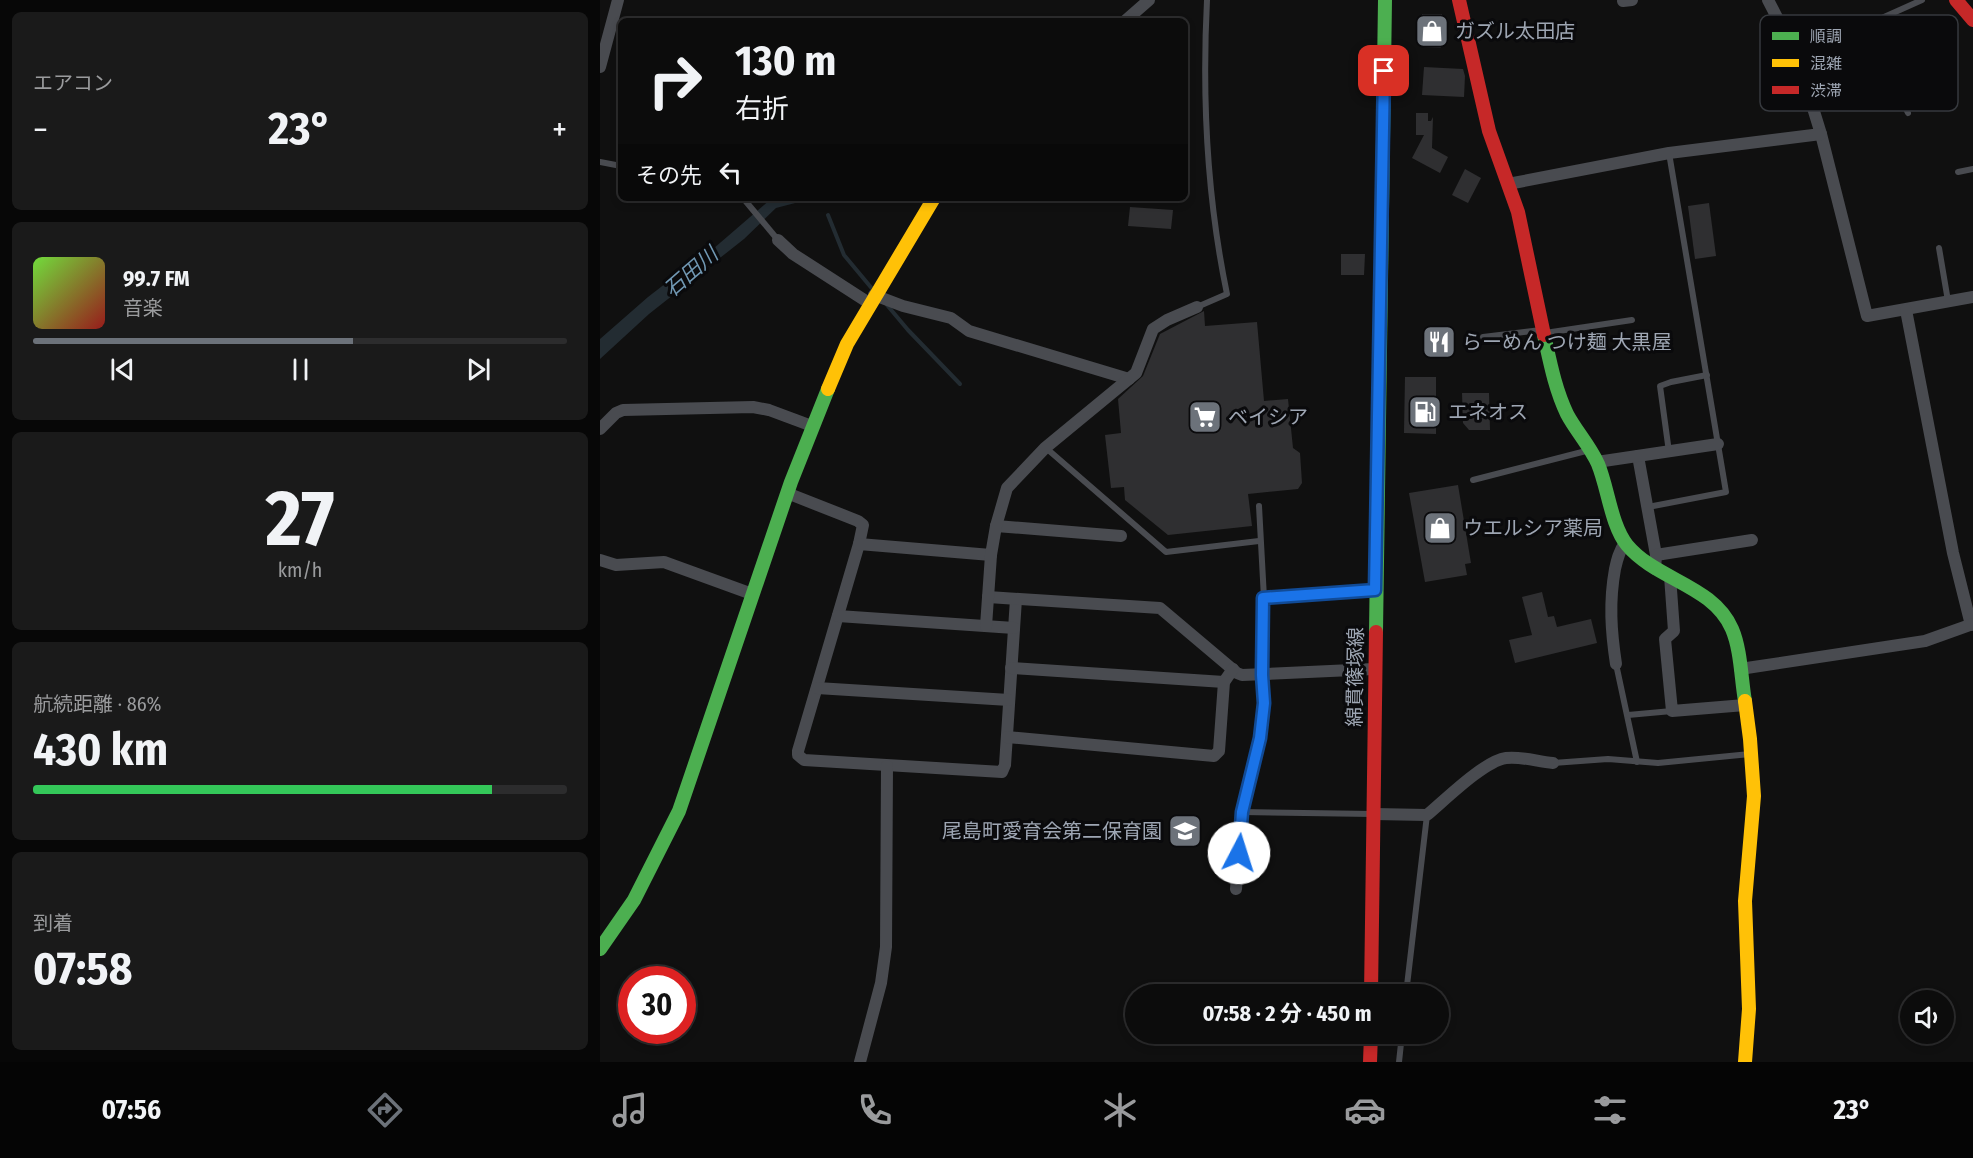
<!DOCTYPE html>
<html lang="ja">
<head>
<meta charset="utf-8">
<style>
	:root { --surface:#0c0c0c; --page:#1a1a1a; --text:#f1f3f6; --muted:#9a9b9d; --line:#2c2c2d; --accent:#6c727a }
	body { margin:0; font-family:"Fira Sans Condensed","Noto Sans JP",sans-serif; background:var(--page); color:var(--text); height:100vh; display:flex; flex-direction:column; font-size:22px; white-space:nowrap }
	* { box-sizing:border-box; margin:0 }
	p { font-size:20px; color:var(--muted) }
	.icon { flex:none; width:33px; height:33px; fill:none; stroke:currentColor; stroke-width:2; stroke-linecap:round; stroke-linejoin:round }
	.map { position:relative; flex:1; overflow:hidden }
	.panel { display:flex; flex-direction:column; gap:12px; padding:12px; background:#070707; width:600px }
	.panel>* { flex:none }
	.hud { position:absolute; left:18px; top:18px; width:570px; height:183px; border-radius:9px; box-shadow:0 3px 9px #0003,0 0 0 2px var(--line); background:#0c0c0c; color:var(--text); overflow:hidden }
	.buttons { position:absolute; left:1300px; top:990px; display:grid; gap:12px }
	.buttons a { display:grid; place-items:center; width:54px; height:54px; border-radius:50%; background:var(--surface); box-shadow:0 3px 9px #0003,0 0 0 2px var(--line); font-size:30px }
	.speed { position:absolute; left:18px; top:966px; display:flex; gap:12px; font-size:30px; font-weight:700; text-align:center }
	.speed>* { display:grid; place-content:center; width:78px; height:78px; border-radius:50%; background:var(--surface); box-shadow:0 3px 9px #0003,0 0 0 2px var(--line); line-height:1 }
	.speed .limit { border:9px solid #d22; background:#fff; color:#111 }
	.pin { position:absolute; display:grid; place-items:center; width:51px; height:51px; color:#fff; margin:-26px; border-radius:12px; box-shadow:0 3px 9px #0006 }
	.me { position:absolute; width:66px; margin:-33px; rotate:5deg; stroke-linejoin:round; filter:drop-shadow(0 0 4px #0008) }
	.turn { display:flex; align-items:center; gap:21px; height:126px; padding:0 18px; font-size:27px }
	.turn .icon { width:78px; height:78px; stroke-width:2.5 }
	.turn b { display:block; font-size:42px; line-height:51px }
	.then { display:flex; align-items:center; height:57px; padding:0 18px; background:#0003; gap:12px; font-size:22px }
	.big { font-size:45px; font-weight:700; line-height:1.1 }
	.panel .tile { flex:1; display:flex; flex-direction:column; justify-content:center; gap:9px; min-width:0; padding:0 21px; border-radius:9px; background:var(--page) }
	.panel .dial { align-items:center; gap:0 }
	.dial b { font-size:78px; line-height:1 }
	.song { display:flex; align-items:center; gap:18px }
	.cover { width:72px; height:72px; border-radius:9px; background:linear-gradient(135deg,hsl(100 70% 55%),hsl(0 70% 35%)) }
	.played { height:6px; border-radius:3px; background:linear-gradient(90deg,var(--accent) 60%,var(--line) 60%) }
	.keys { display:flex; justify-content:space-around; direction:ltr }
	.heat { display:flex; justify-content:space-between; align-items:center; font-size:33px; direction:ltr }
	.charge { height:9px; border-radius:4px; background:linear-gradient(90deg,#34c759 86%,var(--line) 0) }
	.trip { position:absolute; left:525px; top:984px; width:324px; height:60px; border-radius:30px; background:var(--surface); box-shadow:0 3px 9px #0003,0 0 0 2px var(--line); font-weight:700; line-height:60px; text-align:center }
	.dock { display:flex; height:96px; justify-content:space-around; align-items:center; background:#050505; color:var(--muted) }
	.dock .icon { width:42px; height:42px }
	.dock .on { color:var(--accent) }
	.dock b { font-size:27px; color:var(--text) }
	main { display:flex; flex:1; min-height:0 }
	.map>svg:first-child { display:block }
	.water { fill:#232c32 }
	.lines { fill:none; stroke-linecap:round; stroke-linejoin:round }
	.stream { stroke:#232c32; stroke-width:4 }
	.building { fill:#2f2f31 }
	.lane { stroke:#494b50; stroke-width:6 }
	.street { stroke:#494b50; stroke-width:12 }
	.fast { stroke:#4caf50; stroke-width:14 }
	.slow { stroke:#ffc107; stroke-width:14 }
	.jam { stroke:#c62828; stroke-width:14 }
	.route-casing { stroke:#114b97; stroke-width:15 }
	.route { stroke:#1a73e8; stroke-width:10 }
	.labels { text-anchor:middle; stroke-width:6; stroke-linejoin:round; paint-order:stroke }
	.poi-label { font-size:20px; fill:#9ea6b3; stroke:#0a0a0c; text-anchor:start }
	.street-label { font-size:20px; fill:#9ea6b3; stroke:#0a0a0c }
	.water-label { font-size:21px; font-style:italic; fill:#7198b3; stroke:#0a0a0c }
	.key { fill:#0a0a0c; stroke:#36393e; stroke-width:1.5 }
	.key-label { font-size:16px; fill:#9ea6b3 }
</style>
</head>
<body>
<main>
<section class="panel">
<div class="tile"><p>エアコン</p>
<div class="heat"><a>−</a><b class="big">23°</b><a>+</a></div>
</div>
<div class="tile">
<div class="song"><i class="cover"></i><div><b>99.7 FM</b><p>音楽</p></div></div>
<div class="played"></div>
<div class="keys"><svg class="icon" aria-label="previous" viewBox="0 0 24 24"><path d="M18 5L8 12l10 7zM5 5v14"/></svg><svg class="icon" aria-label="pause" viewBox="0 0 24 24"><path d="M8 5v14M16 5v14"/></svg><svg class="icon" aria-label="next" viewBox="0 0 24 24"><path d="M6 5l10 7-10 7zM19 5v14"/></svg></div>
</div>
<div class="tile dial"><b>27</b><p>km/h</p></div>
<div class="tile"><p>航続距離 · 86%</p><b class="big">430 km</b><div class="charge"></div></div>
<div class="tile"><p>到着</p><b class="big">07:58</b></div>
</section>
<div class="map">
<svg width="1373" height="1062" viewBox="0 0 1373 1062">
	<rect width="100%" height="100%" fill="#101010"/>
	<polygon class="water" points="172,198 203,198 199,202 176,208 144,239 49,314 0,359 0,339 48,297 92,263 106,255"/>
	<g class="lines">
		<g class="stream">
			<polyline points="214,198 216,201"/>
			<polyline points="228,215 244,255 274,291"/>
			<polyline points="287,305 308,330 360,384"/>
		</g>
	</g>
	<g class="building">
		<polygon points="822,14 842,14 841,48 822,47"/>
		<polygon points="824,67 863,69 865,76 864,97 822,95"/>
		<polygon points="816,113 828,113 828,121 831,121 833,117 832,148 848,157 840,173 812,158 824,135 816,135"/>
		<polygon points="865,169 881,178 868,203 852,195"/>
		<polygon points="1109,203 1116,256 1095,259 1088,206"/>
		<polygon points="530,207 573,210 571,229 528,226"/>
		<polygon points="741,254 765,254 764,275 741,275"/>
		<polygon points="604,311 605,326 657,322 664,401 688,399 693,448 700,453 702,483 698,489 648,494 652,526 568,535 525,500 524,487 511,488 505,435 521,433 518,399 543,376 560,334"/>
		<polygon points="805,377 836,377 836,434 804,433"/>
		<polygon points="862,393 889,393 890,430 869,430 863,423"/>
		<polygon points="858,485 871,563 865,564 867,575 825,582 809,493"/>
		<polygon points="942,592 948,617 954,616 957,627 991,619 997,643 915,663 909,640 932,635 922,597"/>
	</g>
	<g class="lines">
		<g class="lane">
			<polyline points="1265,26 1308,113"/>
			<polyline points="1197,56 1322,0"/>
			<polyline points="0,162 21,166"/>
			<polyline points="1358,172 1373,169"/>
			<polyline points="143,198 178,240"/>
			<polyline points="1339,248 1348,301"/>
			<path d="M597,307L627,294C607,198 602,98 607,0"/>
			<polyline points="945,333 1032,320"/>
			<polyline points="883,337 941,330"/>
			<polyline points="446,448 566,552 659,541"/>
			<polyline points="1069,452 1060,386 1071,382 1107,375"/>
			<polyline points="873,480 986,451"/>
			<polyline points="659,506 664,598 662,675"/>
			<polyline points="1048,507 1126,492 1069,153"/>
			<polyline points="664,598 774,590"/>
			<polyline points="1016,664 1037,762"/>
			<polyline points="1028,715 1072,711"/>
			<polyline points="953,763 1008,759 1058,763 1150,754"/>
			<polyline points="642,812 773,814"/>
			<polyline points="806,994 827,815"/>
			<polyline points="799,1062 802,1034"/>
		</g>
		<g class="street">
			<polyline points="1168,0 1197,56 1221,134 1267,316 1373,297"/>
			<polyline points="1023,1 1032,0"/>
			<polyline points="525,21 549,0"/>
			<polyline points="0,67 18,0"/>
			<polyline points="908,184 1069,153 1221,134"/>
			<polyline points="178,240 193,254 269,303"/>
			<polyline points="274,295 303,306 351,318 369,331 529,379"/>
			<polyline points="1306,310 1353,553 1371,625"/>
			<polyline points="0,429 16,413 23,410 153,407 169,410 212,426"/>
			<polyline points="1038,456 1056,555 1055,569"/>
			<polyline points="997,462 1118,444"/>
			<polyline points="187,493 258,521 263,525 259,544 198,751 198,755 204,760 402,772 405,765 416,599"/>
			<polyline points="396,526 521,536"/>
			<polyline points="259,544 391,555"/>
			<polyline points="1056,555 1152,540"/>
			<polyline points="0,560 16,565 64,562 152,594"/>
			<polyline points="1070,576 1074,631 1065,639 1072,711 1145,705"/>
			<polyline points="388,597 560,608 637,673 642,675 774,669"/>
			<polyline points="238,616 414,628"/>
			<polyline points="386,626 391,555 396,526 407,488 445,448 536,373 553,329 567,320 597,307"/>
			<path d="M1016,664C1011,631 1009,602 1015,569C1017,560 1019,551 1025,543"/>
			<polyline points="411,668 624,682"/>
			<polyline points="1140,669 1325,641 1373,624"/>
			<polyline points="217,688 409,700"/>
			<polyline points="407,737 614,756 619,751 624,682 633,669"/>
			<path d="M774,814L827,815C845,800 884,761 906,758C922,756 938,762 953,763"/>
			<polyline points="636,889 642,812 660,738 664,703 662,675"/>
			<polyline points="260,1062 281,983 286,947 287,766"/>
		</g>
		<g class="fast">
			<path d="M944,335C950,362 955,389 967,414C976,431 990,446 998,464C1008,488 1011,525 1027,545C1056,580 1113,585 1132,629C1141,650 1141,678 1145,701"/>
			<polyline points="776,632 785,0"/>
			<polyline points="0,949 34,900 79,811 191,482 228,389"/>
		</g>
		<g class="slow">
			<polyline points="228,389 247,344 334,198"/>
			<polyline points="1145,701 1150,739 1154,796 1145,901 1149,1009 1145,1062"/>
		</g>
		<g class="jam">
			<polyline points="859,0 889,131 918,212 944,335"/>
			<polyline points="1356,0 1373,20"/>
			<polyline points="771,994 776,632"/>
			<polyline points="770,1062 771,1034"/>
		</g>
	</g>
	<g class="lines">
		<defs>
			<polyline id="route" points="639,853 642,812 660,738 664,703 662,675 663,598 775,590 784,71"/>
		</defs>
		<use href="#route" class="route-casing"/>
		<use href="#route" class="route"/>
	</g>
	<defs>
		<symbol id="shop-square" viewBox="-11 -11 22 22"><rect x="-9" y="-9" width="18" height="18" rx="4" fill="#6c727a" stroke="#0a0a0c"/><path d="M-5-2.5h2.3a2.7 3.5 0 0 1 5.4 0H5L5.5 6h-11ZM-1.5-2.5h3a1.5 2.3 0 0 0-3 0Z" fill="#fff"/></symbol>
		<symbol id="restaurant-square" viewBox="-11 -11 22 22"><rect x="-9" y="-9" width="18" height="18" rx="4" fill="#6c727a" stroke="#0a0a0c"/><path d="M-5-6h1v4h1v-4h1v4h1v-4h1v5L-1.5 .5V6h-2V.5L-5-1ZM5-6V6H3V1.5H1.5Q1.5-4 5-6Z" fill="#fff"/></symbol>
		<symbol id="fuel-square" viewBox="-11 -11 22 22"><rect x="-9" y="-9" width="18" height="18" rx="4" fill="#6c727a" stroke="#0a0a0c"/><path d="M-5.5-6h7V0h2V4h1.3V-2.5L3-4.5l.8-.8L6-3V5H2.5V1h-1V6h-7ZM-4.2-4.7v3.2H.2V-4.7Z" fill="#fff"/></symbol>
		<symbol id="supermarket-square" viewBox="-11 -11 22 22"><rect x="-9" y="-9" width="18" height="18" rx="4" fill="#6c727a" stroke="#0a0a0c"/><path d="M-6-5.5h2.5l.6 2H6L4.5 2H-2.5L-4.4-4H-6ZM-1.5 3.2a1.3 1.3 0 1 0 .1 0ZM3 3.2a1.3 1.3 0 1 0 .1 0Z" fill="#fff"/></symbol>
		<symbol id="school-square" viewBox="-11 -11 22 22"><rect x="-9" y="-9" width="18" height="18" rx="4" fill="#6c727a" stroke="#0a0a0c"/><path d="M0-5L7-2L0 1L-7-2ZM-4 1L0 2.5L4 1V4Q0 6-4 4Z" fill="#fff"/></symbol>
	</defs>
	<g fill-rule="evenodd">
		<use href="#shop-square" x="813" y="12" width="38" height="38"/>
		<use href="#restaurant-square" x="820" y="323" width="38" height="38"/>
		<use href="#fuel-square" x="806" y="393" width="38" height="38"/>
		<use href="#supermarket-square" x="586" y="398" width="38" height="38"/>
		<use href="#shop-square" x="821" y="509" width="38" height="38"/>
		<use href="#school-square" x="566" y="812" width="38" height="38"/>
	</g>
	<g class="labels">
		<g class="poi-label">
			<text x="855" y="38">ガズル太田店</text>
			<text x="862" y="349">らーめん つけ麺 大黒屋</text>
			<text x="848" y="419">エネオス</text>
			<text x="628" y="424">ベイシア</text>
			<text x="863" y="535">ウエルシア薬局</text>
			<text x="562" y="838" text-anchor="end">尾島町愛育会第二保育園</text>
		</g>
		<g class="street-label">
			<text transform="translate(755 677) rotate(-89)" y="7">綿貫篠塚線</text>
		</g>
		<g class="water-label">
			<text transform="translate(91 272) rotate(-41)" y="7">石田川</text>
		</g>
	</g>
	<rect x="1160" y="15" width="198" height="96" rx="9" class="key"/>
	<rect x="1172" y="32" width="27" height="8" fill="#4caf50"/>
	<rect x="1172" y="59" width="27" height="8" fill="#ffc107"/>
	<rect x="1172" y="86" width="27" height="8" fill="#c62828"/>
	<g class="key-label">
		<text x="1210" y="42">順調</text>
		<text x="1210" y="69">混雑</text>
		<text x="1210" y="96">渋滞</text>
	</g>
</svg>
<div class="buttons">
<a><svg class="icon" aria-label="sound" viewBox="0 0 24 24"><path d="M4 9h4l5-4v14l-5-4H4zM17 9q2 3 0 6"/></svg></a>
</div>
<div class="speed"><div class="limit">30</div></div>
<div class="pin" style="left:784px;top:71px;background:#d93025"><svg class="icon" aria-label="arrive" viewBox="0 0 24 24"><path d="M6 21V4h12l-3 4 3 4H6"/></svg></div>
<svg class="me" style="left:639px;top:853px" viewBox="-20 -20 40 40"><circle r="19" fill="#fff"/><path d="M0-13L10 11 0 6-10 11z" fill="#1a73e8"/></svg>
<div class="trip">07:58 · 2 分 · 450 m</div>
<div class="hud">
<div class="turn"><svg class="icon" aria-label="right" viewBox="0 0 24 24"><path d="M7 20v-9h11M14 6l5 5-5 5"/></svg><div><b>130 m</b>右折</div></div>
<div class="then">その先<svg class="icon" aria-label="left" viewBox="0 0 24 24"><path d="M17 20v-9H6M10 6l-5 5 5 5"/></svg></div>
</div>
</div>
</main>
<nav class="dock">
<b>07:56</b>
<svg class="icon on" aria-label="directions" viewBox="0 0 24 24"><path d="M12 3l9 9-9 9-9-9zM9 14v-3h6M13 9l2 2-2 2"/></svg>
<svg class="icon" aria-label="music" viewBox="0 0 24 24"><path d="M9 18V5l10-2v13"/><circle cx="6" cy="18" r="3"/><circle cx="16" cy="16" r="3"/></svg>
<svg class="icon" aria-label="phone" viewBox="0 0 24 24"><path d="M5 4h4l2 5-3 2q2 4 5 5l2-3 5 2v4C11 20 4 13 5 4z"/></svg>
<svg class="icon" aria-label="climate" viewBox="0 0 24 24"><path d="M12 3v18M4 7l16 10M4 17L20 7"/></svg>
<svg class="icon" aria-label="car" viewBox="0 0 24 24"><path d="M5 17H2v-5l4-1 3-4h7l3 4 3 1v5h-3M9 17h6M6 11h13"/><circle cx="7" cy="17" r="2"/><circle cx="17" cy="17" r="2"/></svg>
<svg class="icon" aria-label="filters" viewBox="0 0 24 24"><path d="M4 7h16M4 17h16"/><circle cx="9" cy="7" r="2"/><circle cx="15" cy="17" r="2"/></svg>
<b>23°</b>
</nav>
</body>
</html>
